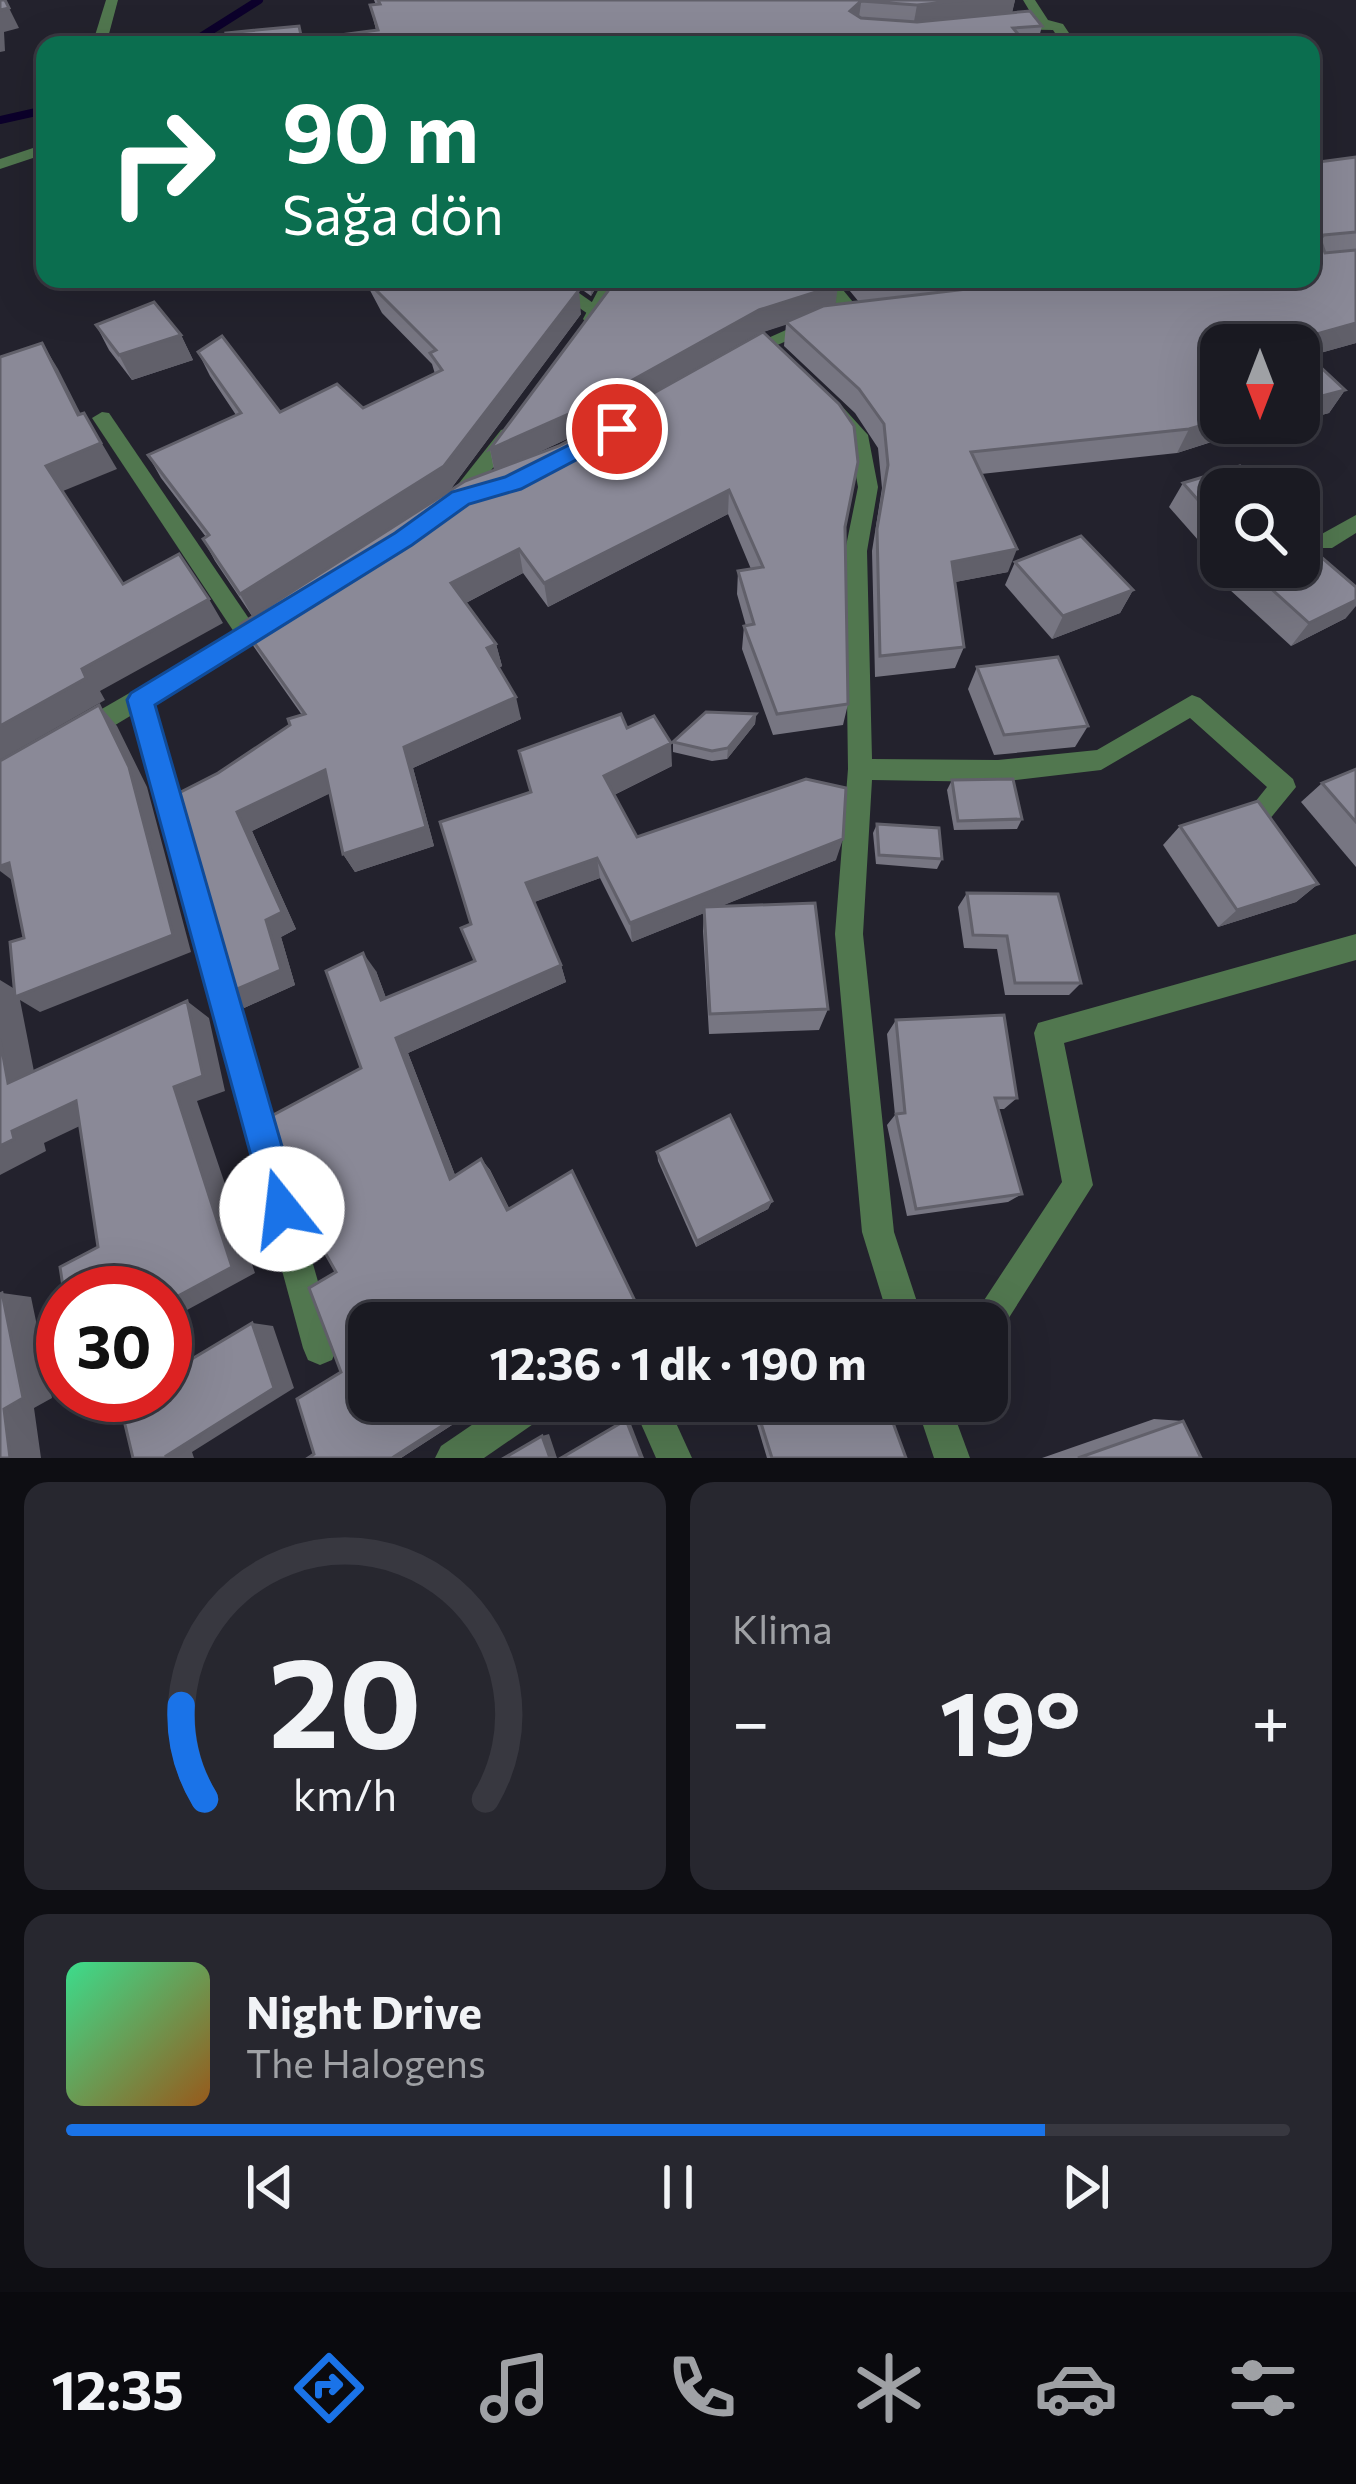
<!DOCTYPE html>
<html lang="tr">
<head>
<meta charset="utf-8">
<style>
	:root { --surface:#1a1a22; --page:#27272f; --text:#f1f3f6; --muted:#9fa1a5; --line:#383840; --accent:#1a73e8 }
	body { margin:0; font-family:Commissioner,sans-serif; background:var(--page); color:var(--text); height:100vh; display:flex; flex-direction:column; font-size:45px; white-space:nowrap }
	* { box-sizing:border-box; margin:0 }
	p { font-size:39px; color:var(--muted) }
	.icon { flex:none; width:66px; height:66px; fill:none; stroke:currentColor; stroke-width:2; stroke-linecap:round; stroke-linejoin:round }
	.map { position:relative; height:1458px; overflow:hidden }
	.panel { display:flex; flex-direction:column; gap:24px; padding:24px; background:#0e0e13; flex:1 }
	.panel>* { flex:none }
	.banner { position:absolute; left:36px; top:36px; width:1284px; height:252px; border-radius:24px; box-shadow:0 12px 48px #0002,0 0 0 3px var(--line); background:#0b6e4f; color:#fff; overflow:hidden }
	.needle { width:78px; rotate:180deg }
	.tools { position:absolute; left:1200px; top:324px; display:grid; gap:24px }
	.tools a { display:grid; place-items:center; width:120px; height:120px; border-radius:24px; background:var(--surface); box-shadow:0 12px 48px #0002,0 0 0 3px var(--line); font-size:60px }
	.speed { position:absolute; left:36px; top:1266px; display:flex; gap:24px; font-size:60px; font-weight:700; text-align:center }
	.speed>* { display:grid; place-content:center; width:156px; height:156px; border-radius:50%; background:var(--surface); box-shadow:0 12px 48px #0002,0 0 0 3px var(--line); line-height:1 }
	.speed .limit { border:18px solid #d22; background:#fff; color:#111 }
	.pin { position:absolute; display:grid; place-items:center; width:102px; height:102px; color:#fff; margin:-51px; border:6px solid #fff; border-radius:50%; box-shadow:0 3px 12px #0007 }
	.me { position:absolute; width:132px; margin:-66px; rotate:344deg; stroke-linejoin:round; filter:drop-shadow(0 0 9px #0008) }
	.turn { display:flex; align-items:center; gap:42px; height:252px; padding:0 48px; font-size:54px }
	.turn .icon { width:156px; height:156px; stroke-width:2.5 }
	.turn b { display:block; font-size:84px; line-height:102px }
	.big { font-size:90px; font-weight:700; line-height:1.1 }
	.panel .tile { flex:1; display:flex; flex-direction:column; justify-content:center; gap:18px; min-width:0; padding:0 42px; border-radius:24px; background:var(--page) }
	.panel .dial { align-items:center; gap:0 }
	.dial svg { height:312px; overflow:visible; fill:none; stroke:var(--line); stroke-width:7; stroke-linecap:round; text-anchor:middle }
	.dial text { fill:var(--text); stroke:none }
	.song { display:flex; align-items:center; gap:36px }
	.cover { width:144px; height:144px; border-radius:18px; background:linear-gradient(135deg,hsl(150 70% 55%),hsl(30 70% 35%)) }
	.played { height:12px; border-radius:6px; background:linear-gradient(90deg,var(--accent) 80%,var(--line) 80%) }
	.keys { display:flex; justify-content:space-around; direction:ltr }
	.heat { display:flex; justify-content:space-between; align-items:center; font-size:66px; direction:ltr }
	.panel .tiles { flex:1; display:grid; gap:24px; grid-template-columns:1fr 1fr }
	.tile:last-child { grid-column:span 2 }
	.trip { position:absolute; left:348px; top:1302px; width:660px; height:120px; border-radius:24px; background:var(--surface); box-shadow:0 12px 48px #0002,0 0 0 3px var(--line); font-weight:700; line-height:120px; text-align:center }
	.menu { display:flex; height:192px; justify-content:space-around; align-items:center; background:#0a0a0e; color:var(--muted) }
	.menu .icon { width:84px; height:84px }
	.menu .selected { color:var(--accent) }
	.menu b { font-size:54px; color:var(--text) }
	.map>svg:first-child { display:block }
	.lines { fill:none; stroke-linecap:round; stroke-linejoin:round }
	.stream { stroke:#0c002b; stroke-width:8 }
	.minor { fill:#51774f; fill-rule:evenodd }
	.tertiary { fill:#51774f; fill-rule:evenodd }
	.wall { fill:#777682 }
	.shaded-wall { fill:#61606a }
	.building { fill:#8a8997; stroke:#61606a; stroke-width:3 }
	.route { fill:#1a73e8; stroke:#114b97; stroke-width:3 }
</style>
</head>
<body>
<div class="map">
<svg width="1356" height="1458" viewBox="0 0 1356 1458">
	<rect width="100%" height="100%" fill="#23222d"/>
	<g class="lines">
		<g class="stream">
			<polyline points="188,45 259,0"/>
			<polyline points="0,120 45,110"/>
		</g>
		<g class="minor">
			<polygon points="1023,0 1035,0 1048,20 1063,24 1077,45 1063,45 1053,30 1005,29 1005,23 1035,20"/>
			<polygon points="538,279 559,279 606,312 603,316 591,316"/>
			<polygon points="816,279 834,279 862,313 859,317 847,317"/>
			<polygon points="817,316 823,317 823,325 750,357 738,357 735,353"/>
			<polygon points="833,403 840,404 868,435 878,487 867,551 872,759 998,760 1097,750 1192,695 1200,698 1293,779 1296,787 1269,820 1260,823 1251,820 1247,812 1267,787 1190,718 1101,770 998,782 872,780 863,934 894,1232 924,1323 890,1323 862,1232 835,934 848,769 845,551 858,487 849,437 823,409"/>
			<polygon points="102,412 109,413 256,629 259,635 256,641 240,641 92,418"/>
			<polygon points="1356,515 1356,533 1332,548 1318,548 1314,542 1318,536"/>
			<polygon points="140,691 148,694 152,701 337,1348 332,1360 320,1365 308,1360 303,1348 128,701 132,694"/>
			<polygon points="1356,934 1356,960 1064,1043 1093,1185 998,1335 987,1339 987,1323 969,1323 1062,1182 1034,1033 1038,1023"/>
			<polygon points="507,1401 554,1401 549,1413 484,1458 435,1458 441,1446"/>
			<polygon points="631,1401 666,1401 692,1458 656,1458"/>
			<polygon points="915,1401 949,1401 970,1458 934,1458"/>
		</g>
		<g class="tertiary">
			<polygon points="106,0 118,0 106,45 92,45"/>
			<polygon points="45,144 45,154 0,169 0,159"/>
			<polygon points="604,279 622,279 598,323 586,323 583,319"/>
			<polygon points="508,428 515,430 515,440 462,507 448,507 445,502 448,497 501,430"/>
			<polygon points="275,609 283,612 286,618 283,624 92,739 74,739 71,732 74,725"/>
		</g>
	</g>
	<g class="wall">
		<polygon points="374,0 1015,0 1012,12 1042,26 1037,45 229,45 302,40 376,30 370,5 376,5"/>
		<polygon points="1356,157 1356,343 1309,356 1345,390 1329,413 1299,421 1299,345 1221,423 1292,423 1272,428 1268,424 1177,453 981,474 1008,572 955,582 964,647 955,668 875,677 872,551 882,488 878,448 855,413 784,346 786,324 757,334 584,431 522,460 559,446 763,332 845,528 848,704 843,725 773,735 742,649 744,626 746,626 737,594 738,571 751,569 728,514 548,607 523,573 466,603 496,644 502,666 499,668 521,719 413,768 434,846 355,872 343,854 330,793 252,831 296,929 281,937 295,985 244,1008 218,773 290,725 302,715 254,647 241,624 494,470 490,449 608,291 835,305 859,302 840,279 1311,279 1311,163"/>
		<polygon points="364,279 562,279 581,314 450,490 252,616 215,561 203,539 206,537 161,478 148,455 236,415 210,376 198,352 280,412 363,408 435,374 432,364 382,313"/>
		<polygon points="567,279 601,279 591,296"/>
		<polygon points="96,325 181,335 193,360 132,380 109,350"/>
		<polygon points="1183,483 1221,489 1221,566 1169,507"/>
		<polygon points="1015,562 1133,590 1120,613 1052,639 1005,585"/>
		<polygon points="1222,567 1299,567 1346,618 1291,646 1229,589 1234,581"/>
		<polygon points="977,667 1088,726 1075,747 994,755 968,689"/>
		<polygon points="756,714 755,724 727,759 712,761 673,752 673,742"/>
		<polygon points="627,728 672,766 614,795 637,837 836,860 721,906 828,1009 819,1030 709,1034 703,931 704,913 632,942 600,878 534,902 561,965 566,982 408,1053 455,1175 481,1159 490,1170 509,1208 572,1171 637,1305 610,1323 369,1323 489,1401 401,1458 308,1458 314,1454 341,1372 336,1272 318,1239 311,1242 361,1068 376,971 386,998 475,961 471,924 530,792"/>
		<polygon points="1356,769 1356,867 1301,802 1322,783"/>
		<polygon points="952,780 1022,819 1017,829 954,830 947,790"/>
		<polygon points="877,824 942,859 937,869 876,864 873,833"/>
		<polygon points="1180,826 1318,884 1296,902 1218,927 1163,845"/>
		<polygon points="967,893 1081,983 1069,995 1005,995 997,949 964,948 958,907"/>
		<polygon points="896,1020 1017,1098 1004,1109 998,1109 1022,1194 1008,1202 907,1216 887,1125 895,1115 887,1034"/>
		<polygon points="657,1152 772,1201 768,1209 696,1247 658,1161"/>
		<polygon points="750,1401 885,1401 906,1458 767,1458"/>
		<polygon points="1154,1419 1183,1421 1201,1458 1042,1458"/>
	</g>
	<g class="shaded-wall">
		<polygon points="5,0 19,28 4,32 5,51 0,52 0,10"/>
		<polygon points="863,0 861,3 858,24 850,11"/>
		<polygon points="967,0 1015,0 1011,18 913,27 917,5"/>
		<polygon points="590,279 601,279 591,296"/>
		<polygon points="838,285 835,309 757,334 584,431 495,473 490,449 759,310"/>
		<polygon points="579,290 581,314 450,490 252,616 240,594"/>
		<polygon points="1356,323 1356,343 1299,359 1299,345 1290,345 1292,341"/>
		<polygon points="181,335 193,360 132,380 119,355"/>
		<polygon points="42,343 58,369 94,440 78,415"/>
		<polygon points="1345,390 1329,413 1299,421 1299,402"/>
		<polygon points="84,413 117,469 63,491 46,466"/>
		<polygon points="1221,420 1221,423 1269,423 1177,453 1189,429"/>
		<polygon points="1275,423 1292,423 1272,428"/>
		<polygon points="729,490 728,514 548,607 544,583"/>
		<polygon points="519,549 523,573 458,607 451,583"/>
		<polygon points="1017,549 1008,572 945,584 952,562"/>
		<polygon points="1133,590 1120,613 1052,639 1063,616"/>
		<polygon points="209,599 223,623 100,691 105,700 0,760 0,726 82,669"/>
		<polygon points="1356,600 1356,606 1346,618 1291,646 1309,623"/>
		<polygon points="496,644 502,666 493,671 487,648"/>
		<polygon points="516,697 521,719 413,768 434,846 355,872 343,854 404,747"/>
		<polygon points="99,705 117,726 147,787 191,952 40,1012 20,1000 39,1097 8,1083 0,1039 0,980 18,991"/>
		<polygon points="756,714 755,724 727,759 728,748"/>
		<polygon points="671,743 672,766 606,799 604,776"/>
		<polygon points="325,770 337,790 252,831 296,929 281,937 295,985 244,1008 228,993 237,812"/>
		<polygon points="843,839 836,860 632,942 630,923"/>
		<polygon points="597,858 600,878 532,903 526,883"/>
		<polygon points="9,863 20,886 0,871 0,866"/>
		<polygon points="1318,884 1296,902 1218,927 1237,910"/>
		<polygon points="363,953 376,971 393,1017 381,1000"/>
		<polygon points="561,965 566,982 408,1053 460,1188 450,1179 396,1038"/>
		<polygon points="187,1001 209,1018 225,1091 197,1101 255,1273 165,1322 174,1087"/>
		<polygon points="76,1101 105,1114 44,1143 46,1151 0,1175 0,1146 12,1131"/>
		<polygon points="481,1159 490,1170 514,1218 507,1210"/>
		<polygon points="772,1201 768,1209 696,1247 697,1241"/>
		<polygon points="310,1226 327,1234 311,1242 294,1235"/>
		<polygon points="2,1293 31,1297 52,1398 34,1408 41,1458 10,1458 4,1409"/>
		<polygon points="635,1301 637,1305 610,1323 601,1323"/>
		<polygon points="252,1323 273,1326 294,1388 192,1452 194,1458 167,1458 166,1456"/>
		<polygon points="481,1401 489,1401 401,1458 392,1458"/>
		<polygon points="629,1419 644,1458 641,1458 626,1420"/>
		<polygon points="549,1434 557,1458 550,1458 542,1436"/>
	</g>
	<g class="building">
		<polygon points="0,0 5,0 9,8 0,10"/>
		<polygon points="378,0 967,0 917,5 861,1 850,11 861,18 917,22 1030,11 1042,26 1013,28 1027,45 229,45 226,33 299,26 302,40 378,30 370,5 380,4"/>
		<polygon points="1356,157 1356,232 1324,235 1320,239 1325,253 1356,250 1356,323 1292,341 1297,345 1221,345 1221,420 1189,429 971,452 1017,549 952,562 964,647 880,656 877,529 888,465 884,424 859,389 786,322 823,306 1052,279 1311,279 1311,163"/>
		<polygon points="370,279 562,279 579,290 444,466 240,594 203,539 209,535 148,455 241,413 198,352 222,336 280,412 337,384 363,408 442,370 430,353 436,350 375,289"/>
		<polygon points="614,279 833,279 838,285 759,310 582,408 490,449 608,291"/>
		<polygon points="154,302 181,335 119,355 96,325"/>
		<polygon points="763,332 839,404 854,426 858,462 845,527 848,704 777,714 744,626 754,624 738,571 763,567 729,490 544,583 519,549 451,583 496,644 487,648 516,697 404,747 426,827 343,854 325,770 237,812 282,912 266,920 281,970 228,993 173,796 218,773 290,725 288,719 305,714 241,624 465,481 559,446"/>
		<polygon points="42,343 78,415 84,413 101,443 46,466 123,584 179,554 209,599 82,669 86,678 0,726 0,357"/>
		<polygon points="1299,347 1345,390 1299,402"/>
		<polygon points="1240,466 1262,489 1221,489 1221,526 1183,483"/>
		<polygon points="1081,536 1133,590 1063,616 1015,562"/>
		<polygon points="1299,538 1356,587 1356,600 1309,623 1247,567 1299,567"/>
		<polygon points="1058,657 1088,726 1004,735 977,667"/>
		<polygon points="99,705 129,767 173,935 15,997 10,942 24,938 9,863 0,866 0,761"/>
		<polygon points="706,712 756,714 728,748 712,751 673,742"/>
		<polygon points="621,714 627,728 654,716 671,743 604,776 637,837 806,779 846,788 843,839 630,923 597,858 526,883 561,965 396,1038 450,1179 481,1159 507,1210 572,1171 635,1301 601,1323 369,1323 369,1401 481,1401 392,1458 308,1458 314,1454 297,1399 341,1372 309,1288 336,1272 310,1226 294,1235 262,1121 361,1068 326,971 363,953 381,1000 475,961 461,928 471,924 440,822 531,792 519,751"/>
		<polygon points="1356,769 1356,822 1322,783"/>
		<polygon points="1013,779 1022,819 958,821 952,780"/>
		<polygon points="1258,801 1318,884 1237,910 1180,826"/>
		<polygon points="877,824 939,828 942,859 879,855"/>
		<polygon points="967,893 1058,894 1081,983 1015,983 1007,936 973,935"/>
		<polygon points="815,903 828,1009 710,1014 704,907"/>
		<polygon points="187,1001 203,1076 174,1087 232,1267 165,1303 165,1293 64,1293 60,1267 98,1247 76,1101 12,1131 14,1139 0,1146 0,1039 8,1083"/>
		<polygon points="1004,1015 1017,1098 995,1098 1022,1194 916,1209 896,1114 905,1113 896,1020"/>
		<polygon points="730,1115 772,1201 697,1241 657,1152"/>
		<polygon points="2,1293 23,1398 4,1409 10,1458 0,1458 0,1294"/>
		<polygon points="855,1317 857,1323 839,1323"/>
		<polygon points="252,1323 274,1388 166,1456 167,1458 133,1458 118,1395 165,1395 165,1375"/>
		<polygon points="754,1401 885,1401 906,1458 772,1458"/>
		<polygon points="626,1420 641,1458 561,1458"/>
		<polygon points="1183,1421 1201,1458 1078,1458"/>
		<polygon points="542,1436 550,1458 504,1458"/>
	</g>
	<polygon class="route" points="617,421 625,423 625,434 521,489 469,504 412,545 155,705 300,1209 294,1222 282,1227 269,1222 127,700 131,693 395,533 452,492 505,477"/>
</svg>
<div class="tools">
<a><svg class="needle" viewBox="-14 -14 28 28"><path d="M0-13l5 13h-10z" fill="#e53935"/><path d="M0 13l5-13h-10z" fill="#9fa1a5"/></svg></a>
<a><svg class="icon" aria-label="search" viewBox="0 0 24 24"><circle cx="10" cy="10" r="6"/><path d="M15 15l6 6"/></svg></a>
</div>
<div class="speed"><div class="limit">30</div></div>
<div class="pin" style="left:617px;top:429px;background:#d93025"><svg class="icon" aria-label="arrive" viewBox="0 0 24 24"><path d="M6 21V4h12l-3 4 3 4H6"/></svg></div>
<svg class="me" style="left:282px;top:1209px" viewBox="-20 -20 40 40"><circle r="19" fill="#fff"/><path d="M0-13L10 11 0 6-10 11z" fill="#1a73e8"/></svg>
<div class="trip">12:36 · 1 dk · 190 m</div>
<div class="banner">
<div class="turn"><svg class="icon" aria-label="right" viewBox="0 0 24 24"><path d="M7 20v-9h11M14 6l5 5-5 5"/></svg><div><b>90 m</b>Sağa dön</div></div>
</div>
</div>
<section class="panel">
<div class="tiles">
<div class="tile dial"><svg viewBox="0 0 100 80">
<path d="M14 69A42 42 0 1 1 86 69"/>
<path d="M14 69A42 42 0 0 1 8 45" stroke="#1a73e8"/>
<text x="50" y="56" font-size="32" font-weight="700">20</text>
<text x="50" y="72" font-size="11">km/h</text>
</svg></div>
<div class="tile"><p>Klima</p>
<div class="heat"><a>−</a><b class="big">19°</b><a>+</a></div>
</div>
<div class="tile">
<div class="song"><i class="cover"></i><div><b>Night Drive</b><p>The Halogens</p></div></div>
<div class="played"></div>
<div class="keys"><svg class="icon" aria-label="previous" viewBox="0 0 24 24"><path d="M18 5L8 12l10 7zM5 5v14"/></svg><svg class="icon" aria-label="pause" viewBox="0 0 24 24"><path d="M8 5v14M16 5v14"/></svg><svg class="icon" aria-label="next" viewBox="0 0 24 24"><path d="M6 5l10 7-10 7zM19 5v14"/></svg></div>
</div>
</div>
</section>
<nav class="menu">
<b>12:35</b>
<svg class="icon selected" aria-label="directions" viewBox="0 0 24 24"><path d="M12 3l9 9-9 9-9-9zM9 14v-3h6M13 9l2 2-2 2"/></svg>
<svg class="icon" aria-label="music" viewBox="0 0 24 24"><path d="M9 18V5l10-2v13"/><circle cx="6" cy="18" r="3"/><circle cx="16" cy="16" r="3"/></svg>
<svg class="icon" aria-label="phone" viewBox="0 0 24 24"><path d="M5 4h4l2 5-3 2q2 4 5 5l2-3 5 2v4C11 20 4 13 5 4z"/></svg>
<svg class="icon" aria-label="climate" viewBox="0 0 24 24"><path d="M12 3v18M4 7l16 10M4 17L20 7"/></svg>
<svg class="icon" aria-label="car" viewBox="0 0 24 24"><path d="M5 17H2v-5l4-1 3-4h7l3 4 3 1v5h-3M9 17h6M6 11h13"/><circle cx="7" cy="17" r="2"/><circle cx="17" cy="17" r="2"/></svg>
<svg class="icon" aria-label="filters" viewBox="0 0 24 24"><path d="M4 7h16M4 17h16"/><circle cx="9" cy="7" r="2"/><circle cx="15" cy="17" r="2"/></svg>
</nav>
</body>
</html>
